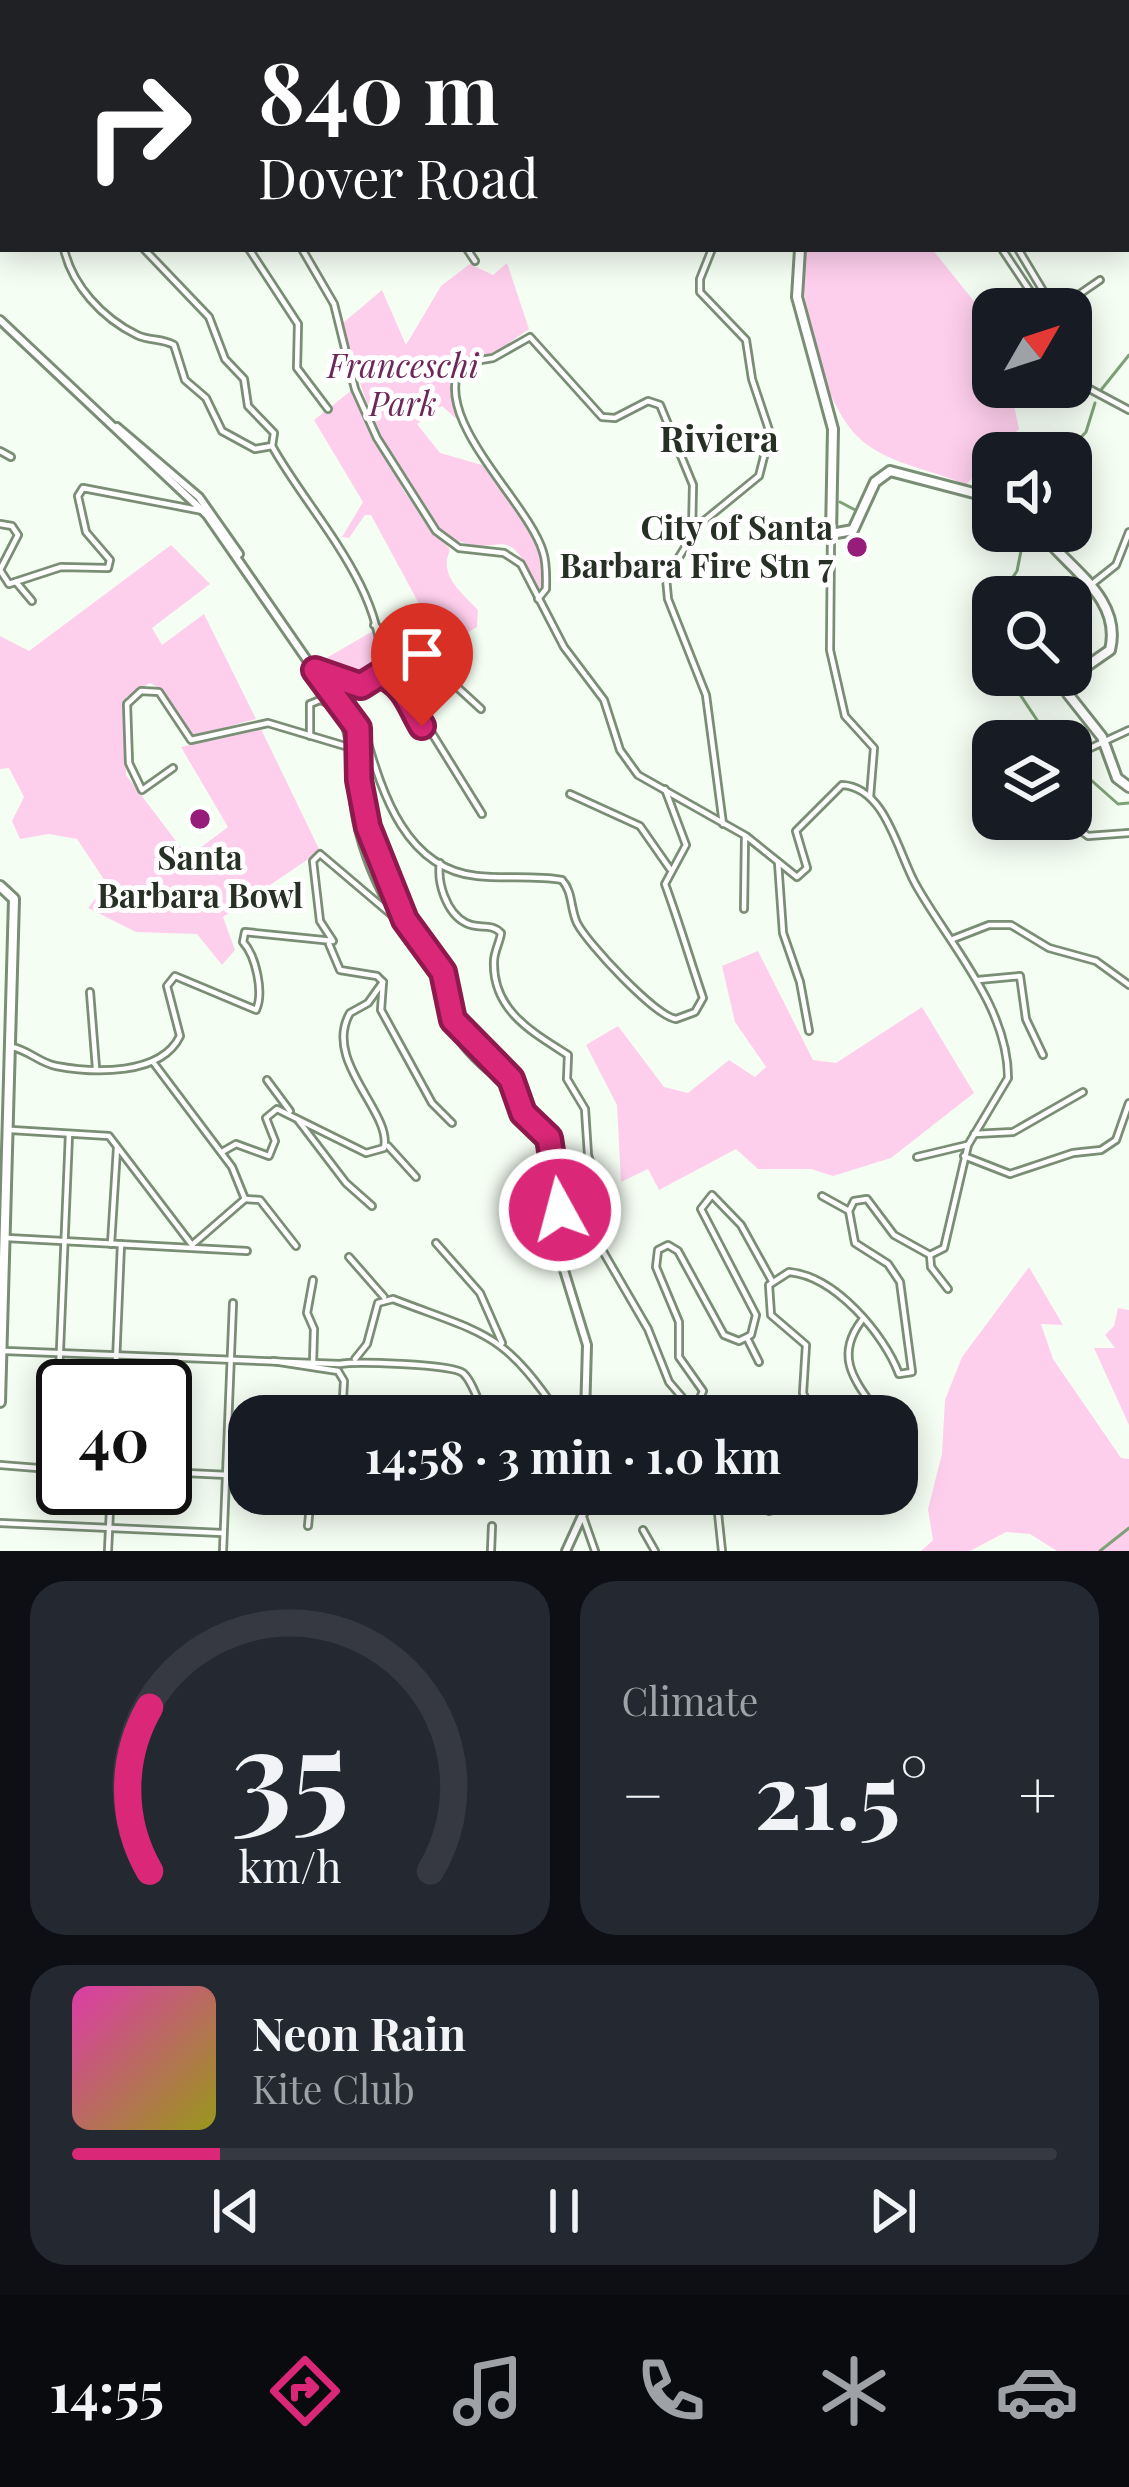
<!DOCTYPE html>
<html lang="en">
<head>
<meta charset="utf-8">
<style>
	:root { --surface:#171b24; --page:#242831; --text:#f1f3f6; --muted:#9ea1a6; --line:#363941; --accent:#db2777 }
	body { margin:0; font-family:"Playfair Display",serif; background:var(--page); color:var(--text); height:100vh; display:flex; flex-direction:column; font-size:45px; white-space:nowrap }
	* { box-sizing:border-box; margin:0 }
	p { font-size:39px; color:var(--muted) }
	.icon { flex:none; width:66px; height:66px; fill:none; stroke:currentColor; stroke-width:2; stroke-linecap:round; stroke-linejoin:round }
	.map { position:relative; height:1551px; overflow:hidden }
	.drawer { display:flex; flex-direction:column; gap:30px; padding:30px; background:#0d0f14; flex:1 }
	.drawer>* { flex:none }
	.hud { position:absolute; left:0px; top:0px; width:1131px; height:252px; box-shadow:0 6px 30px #0003; background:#202124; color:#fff; overflow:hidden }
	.needle { width:78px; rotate:51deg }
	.fabs { position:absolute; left:972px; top:288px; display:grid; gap:24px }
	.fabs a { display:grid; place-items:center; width:120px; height:120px; border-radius:24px; background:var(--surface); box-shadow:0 6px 30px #0003; font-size:60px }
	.speed { position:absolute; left:36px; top:1359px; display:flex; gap:24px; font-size:60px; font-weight:700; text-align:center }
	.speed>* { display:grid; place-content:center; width:156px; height:156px; border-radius:50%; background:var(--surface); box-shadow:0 6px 30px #0003; line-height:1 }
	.speed .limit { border:6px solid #111; border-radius:18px; background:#fff; color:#111 }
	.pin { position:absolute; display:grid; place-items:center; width:102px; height:102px; color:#fff; margin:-123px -51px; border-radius:50% 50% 50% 0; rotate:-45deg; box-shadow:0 0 12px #0007 }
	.pin .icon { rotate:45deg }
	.me { position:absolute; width:132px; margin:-66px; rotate:353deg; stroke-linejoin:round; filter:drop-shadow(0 0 9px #0008) }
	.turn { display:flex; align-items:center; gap:42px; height:252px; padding:0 60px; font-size:54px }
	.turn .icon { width:156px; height:156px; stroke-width:2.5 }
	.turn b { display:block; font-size:84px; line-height:102px }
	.big { font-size:90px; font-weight:700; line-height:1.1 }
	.drawer .widget { flex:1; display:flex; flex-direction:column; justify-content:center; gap:18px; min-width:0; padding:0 42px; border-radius:36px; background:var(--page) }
	.drawer .dial { align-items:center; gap:0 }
	.dial svg { height:312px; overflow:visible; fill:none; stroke:var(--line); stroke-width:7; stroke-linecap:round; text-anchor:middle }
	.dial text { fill:var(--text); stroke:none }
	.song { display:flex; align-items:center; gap:36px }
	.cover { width:144px; height:144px; border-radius:18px; background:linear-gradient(135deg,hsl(320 70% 55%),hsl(60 70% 35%)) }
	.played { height:12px; border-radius:6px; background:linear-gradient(90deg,var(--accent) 15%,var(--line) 15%) }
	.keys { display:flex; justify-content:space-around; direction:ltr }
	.heat { display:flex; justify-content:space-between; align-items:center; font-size:66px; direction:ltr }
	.drawer .tiles { flex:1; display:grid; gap:30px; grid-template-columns:1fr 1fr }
	.widget:last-child { grid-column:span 2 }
	.trip { position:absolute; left:228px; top:1395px; width:690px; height:120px; border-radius:36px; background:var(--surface); box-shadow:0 6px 30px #0003; font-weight:700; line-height:120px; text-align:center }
	.tabs { display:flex; height:192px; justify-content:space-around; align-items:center; background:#090b0e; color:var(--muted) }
	.tabs .icon { width:84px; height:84px }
	.tabs .active { color:var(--accent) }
	.tabs b { font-size:54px; color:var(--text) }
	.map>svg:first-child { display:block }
	.green { fill:#fecfed }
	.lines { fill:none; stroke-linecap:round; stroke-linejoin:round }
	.stream { stroke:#7ea178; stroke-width:3 }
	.minor-casing { stroke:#798e75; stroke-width:10 }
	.tertiary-casing { stroke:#798e75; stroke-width:12 }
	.secondary-casing { stroke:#798e75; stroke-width:14 }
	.minor { stroke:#fff; stroke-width:4.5 }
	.tertiary { stroke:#fff; stroke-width:6 }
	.secondary { stroke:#fff; stroke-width:8 }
	.route-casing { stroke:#8e194d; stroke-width:30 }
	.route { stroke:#db2777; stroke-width:21 }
	.poi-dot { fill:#961e7a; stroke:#fff; stroke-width:4.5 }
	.labels { text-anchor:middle; stroke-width:10; stroke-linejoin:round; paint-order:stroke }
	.park-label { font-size:33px; font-style:italic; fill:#6d275a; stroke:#fff }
	.poi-label { font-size:33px; font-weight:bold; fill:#273025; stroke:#fff; text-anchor:end }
	.neighbourhood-label { font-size:36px; font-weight:bold; fill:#273025; stroke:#fff }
</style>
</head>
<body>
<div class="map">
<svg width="1129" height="1551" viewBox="0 0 1129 1551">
	<rect width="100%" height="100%" fill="#f5fef3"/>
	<g class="green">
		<path d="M814,249H932L993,325V387H1010L1019,429L966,485C930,468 886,465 857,436C821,399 798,301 804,252Z"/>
		<path d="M507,263L529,329L490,356L457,360L456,409L463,425L442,406L417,424L440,453L489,467L540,549L544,599C500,506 507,567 448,536C400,511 354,374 343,323L382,290L406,345L441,286L470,264L493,275Z"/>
		<path d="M352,390L405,493L450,550C438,575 462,593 478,610L477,627L446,645L432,661L428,658L442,646L371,515H365L349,538L342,537L363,502L314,420Z"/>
		<polygon points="171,545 210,584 152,628 162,645 204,614 256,719 190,737 164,691 150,683 126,697 126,775 188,857 228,827 181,747 261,729 320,851 223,917 235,950 222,965 197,934 136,932 88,908 107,884 77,839 49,834 20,839 12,821 24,797 9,768 0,769 0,636 29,651"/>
		<polygon points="373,631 379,667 368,683 316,664"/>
		<polygon points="758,951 813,1060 836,1063 922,1007 974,1093 891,1158 833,1176 811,1169 758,1169 736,1149 659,1190 648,1169 621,1182 617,1105 586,1045 618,1026 664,1087 688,1093 729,1060 755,1077 766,1067 735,1022 722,966"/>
		<polygon points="1029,1267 1063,1325 1041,1324 1053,1359 1121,1458 1129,1459 1129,1551 1057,1551 1030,1534 1006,1532 970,1551 921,1551 933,1540 928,1509 942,1454 945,1400 962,1357"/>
		<polygon points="1118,1308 1129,1310 1129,1425 1094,1348 1115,1348 1105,1335 1114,1326"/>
	</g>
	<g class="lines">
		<g class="stream">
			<polyline points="561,0 561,3"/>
			<polyline points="1101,390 1129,355"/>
			<polyline points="1066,453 1086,432 1095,403"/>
			<polyline points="840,502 859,512"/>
			<polyline points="999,597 1017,571 1025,531"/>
			<polyline points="993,604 981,635 993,657"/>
			<polyline points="1007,675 1051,741"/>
			<polyline points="1074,765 1118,804 1129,803"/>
			<polyline points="1100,1551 1129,1528"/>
		</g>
		<defs>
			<g id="minor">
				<polyline points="53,0 57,3"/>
				<polyline points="200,0 209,3"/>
				<polyline points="395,0 397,3"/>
				<polyline points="1044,0 1045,3"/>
				<polyline points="0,2 2,0"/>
				<polyline points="1128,106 1129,107"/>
				<polyline points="0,134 1,141"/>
				<polyline points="1128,169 1129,170"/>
				<path d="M64,249C72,285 102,318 137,335C149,341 162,338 174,345L185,380L206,398L222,431L255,449L272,446"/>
				<polyline points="144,249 209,317 225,359 244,379 248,406 274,433 272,446"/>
				<polyline points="249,249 298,324 297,368 328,409"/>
				<path d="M302,249L334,304L355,389L377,438L436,531L459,548L504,553L521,564L564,647L604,700L620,750L638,775L746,836L797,877L807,868L796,831L842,785C886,787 898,854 916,885C949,944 1008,1006 1008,1078L968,1145L944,1248L930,1255L894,1235L867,1199L854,1201L849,1211L855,1243L888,1264L900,1282L912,1372L899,1374C884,1334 835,1276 789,1272L769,1285L771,1315L806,1345L803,1393L813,1416"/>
				<polyline points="467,249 475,261"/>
				<polyline points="712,249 700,279 700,292 746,340 752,379 770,433 759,476 699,525 666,578 668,599 706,695 723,824"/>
				<polyline points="1002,249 1042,309"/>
				<polyline points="1018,249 1054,309"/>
				<polyline points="1058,309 1100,280"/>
				<polyline points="1071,361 1083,387"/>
				<polyline points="1071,379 1129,410"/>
				<path d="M272,446C309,513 386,588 381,672L368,685L316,670"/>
				<polyline points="0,451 11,457"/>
				<polyline points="0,524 12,526 18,535 0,570 9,584 61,567 108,568 110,560 86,532 78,496 83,488 203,511"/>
				<polyline points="831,536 830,650 845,716 874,748 870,797"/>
				<polyline points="16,582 32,601"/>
				<polyline points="1092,584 1116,565 1129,532"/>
				<path d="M538,599L546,589C546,577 547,564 543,552C528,501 428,417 462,363L493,358L530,337L602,417L615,418L648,401L660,405L693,485L692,533"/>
				<polyline points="374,625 432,664 481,709"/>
				<polyline points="380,674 407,693 482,814"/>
				<polyline points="344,721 352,755"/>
				<path d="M358,728L366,736C382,793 406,869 477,876C505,879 534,875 562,880C573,892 570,908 577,923C587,943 655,1016 676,1019L695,1012L703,998C690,960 679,922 665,884L686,845L665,789"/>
				<polyline points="310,736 310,704 320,700 339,707"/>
				<polyline points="1071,764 1086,750 1129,730"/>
				<polyline points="173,768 142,790 129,763 127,704 141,691 159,692 191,740 268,723 345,746"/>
				<polyline points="570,794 640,826 670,869"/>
				<polyline points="1064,819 1088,836 1129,833"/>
				<polyline points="778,862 783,933 800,982 809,1031"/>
				<path d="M440,863C437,882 446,913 466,923C479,930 490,922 501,933C500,942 494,952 494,961C492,1011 534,1033 568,1055L567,1079L585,1109L588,1155L606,1211L602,1217H591"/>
				<polyline points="744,909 745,837"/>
				<polyline points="953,939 989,925 1011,925 1049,948 1096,961 1129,985"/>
				<polyline points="329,944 340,970 377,976 383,982"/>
				<polyline points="978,980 1020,976 1026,1019 1043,1055"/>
				<polyline points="383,982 381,1010 432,1103 452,1123"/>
				<polyline points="90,992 96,1068"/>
				<path d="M12,1047C28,1050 40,1063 56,1066C93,1073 161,1076 180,1036L167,986L175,976L256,1010C264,993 256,956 243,942L245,932L333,941L320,921L313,861L320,854L399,921"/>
				<polyline points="153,1062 232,1167 245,1199"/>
				<polyline points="267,1080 290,1111"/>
				<polyline points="298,1120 346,1183 372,1206"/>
				<polyline points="11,1130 109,1136 192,1245"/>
				<polyline points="974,1134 1013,1132 1083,1092"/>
				<polyline points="547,1135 559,1141 564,1173 590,1205 594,1236 648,1329 669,1382 687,1403 698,1403 703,1391 679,1357 679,1322 656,1267 658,1250 668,1245 678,1251 724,1335 739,1341 751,1335 756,1315 701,1209 712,1195 741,1225 772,1281"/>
				<polyline points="388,1146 416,1177"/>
				<path d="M222,1152L236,1144L269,1156L275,1141L266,1118L277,1109L366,1153L384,1148C393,1113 322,1061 350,1013L368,1003L383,982"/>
				<polyline points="964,1156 1010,1174 1073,1153 1101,1150 1116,1140 1129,1103"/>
				<polyline points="917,1157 967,1145"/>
				<polyline points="822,1196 849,1211"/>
				<polyline points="245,1199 260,1200 296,1246"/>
				<polyline points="7,1238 247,1251"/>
				<polyline points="436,1243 480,1293 502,1343"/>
				<polyline points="111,1244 117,1148"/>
				<polyline points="192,1245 245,1199"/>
				<polyline points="930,1255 931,1267 948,1289"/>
				<polyline points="349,1257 384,1297"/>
				<path d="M862,1320C833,1358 856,1382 880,1416"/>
				<polyline points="747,1338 759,1362"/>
				<path d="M5,1351L340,1364C354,1361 451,1364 463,1373C473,1382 479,1404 485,1416"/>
				<path d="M355,1359L367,1344L378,1303L393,1299C486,1335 502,1330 560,1416"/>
				<polyline points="273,1361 338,1371 344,1381 342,1416"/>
				<polyline points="313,1363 314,1329 307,1313 313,1280"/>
				<polyline points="115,1386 121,1244"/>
				<polyline points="773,1414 774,1416"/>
				<polyline points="897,1434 898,1435"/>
				<polyline points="0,1465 63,1470"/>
				<polyline points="55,1469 69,1134"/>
				<polyline points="165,1472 249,1476"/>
				<polyline points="716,1494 722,1551"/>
				<polyline points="745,1494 769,1511 785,1507 793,1494"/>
				<polyline points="582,1514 595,1551"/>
				<polyline points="0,1523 222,1533"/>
				<polyline points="308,1526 311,1494"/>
				<polyline points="643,1530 655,1551"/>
				<polyline points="108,1551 111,1488"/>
				<polyline points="223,1551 233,1303"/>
				<polyline points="491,1551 492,1526"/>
			</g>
			<g id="tertiary">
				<polyline points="0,320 207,515 316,673"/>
				<polyline points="117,427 199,497 239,554"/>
				<polyline points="315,670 358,728 359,782 370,835 407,925 443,972 450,1015 511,1079 523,1113 550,1140 563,1225 560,1257 587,1345 585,1416"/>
				<path d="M334,699C361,739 350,745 353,788C356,844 387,923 433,956"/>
				<path d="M441,974C439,1025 470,1059 512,1087"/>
				<polyline points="566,1551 592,1494"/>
			</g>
			<g id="secondary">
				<polyline points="523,0 524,3"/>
				<polyline points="800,249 797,297 833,429 831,534 853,530 875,482 890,471 993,498"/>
				<path d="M1040,531C1066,567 1123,597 1110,650L1074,675L1068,694L1102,737L1117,778L1129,787"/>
				<polyline points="0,886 14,899 0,1402"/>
			</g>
		</defs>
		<use href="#minor" class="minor-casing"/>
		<use href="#tertiary" class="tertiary-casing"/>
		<use href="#secondary" class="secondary-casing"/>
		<use href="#minor" class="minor"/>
		<use href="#tertiary" class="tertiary"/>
		<use href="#secondary" class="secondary"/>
	</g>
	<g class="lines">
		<defs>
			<path id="route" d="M422,726C409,704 406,686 380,674L361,686L315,670L358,728L359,780L368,827L405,920L443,972L453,1020L511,1079L523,1113L549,1138L560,1210"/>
		</defs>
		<use href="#route" class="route-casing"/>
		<use href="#route" class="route"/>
	</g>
	<g class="poi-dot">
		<circle cx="857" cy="547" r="12"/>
		<circle cx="200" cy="819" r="12"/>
	</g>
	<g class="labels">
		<g class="park-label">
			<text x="403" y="378">Franceschi<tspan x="403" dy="38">Park</tspan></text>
		</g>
		<g class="poi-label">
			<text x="833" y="540">City of Santa<tspan x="833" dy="38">Barbara Fire Stn 7</tspan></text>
			<text x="200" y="870" text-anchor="middle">Santa<tspan x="200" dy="38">Barbara Bowl</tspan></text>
		</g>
		<g class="neighbourhood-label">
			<text x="719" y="452">Riviera</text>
		</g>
	</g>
</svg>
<div class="fabs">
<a><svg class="needle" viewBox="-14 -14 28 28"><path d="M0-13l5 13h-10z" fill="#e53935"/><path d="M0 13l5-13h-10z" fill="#9ea1a6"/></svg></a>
<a><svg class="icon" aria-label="sound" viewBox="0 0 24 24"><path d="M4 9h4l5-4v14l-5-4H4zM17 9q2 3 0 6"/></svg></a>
<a><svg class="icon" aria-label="search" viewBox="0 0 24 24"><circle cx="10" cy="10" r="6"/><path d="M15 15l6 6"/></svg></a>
<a><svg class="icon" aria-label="layers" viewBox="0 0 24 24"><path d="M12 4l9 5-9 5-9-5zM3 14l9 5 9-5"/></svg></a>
</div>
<div class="speed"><div class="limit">40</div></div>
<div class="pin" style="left:422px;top:726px;background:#d93025"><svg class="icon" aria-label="arrive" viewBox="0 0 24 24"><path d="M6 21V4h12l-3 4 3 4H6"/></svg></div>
<svg class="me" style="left:560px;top:1210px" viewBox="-20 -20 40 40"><circle r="17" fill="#db2777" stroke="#fff" stroke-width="3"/><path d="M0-11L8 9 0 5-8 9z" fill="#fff"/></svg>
<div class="trip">14:58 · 3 min · 1.0 km</div>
<div class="hud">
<div class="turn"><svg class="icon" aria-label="right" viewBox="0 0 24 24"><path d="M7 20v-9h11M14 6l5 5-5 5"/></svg><div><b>840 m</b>Dover Road</div></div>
</div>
</div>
<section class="drawer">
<div class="tiles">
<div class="widget dial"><svg viewBox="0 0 100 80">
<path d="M14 69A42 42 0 1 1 86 69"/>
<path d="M14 69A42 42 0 0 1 14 27" stroke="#db2777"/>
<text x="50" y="56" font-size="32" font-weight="700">35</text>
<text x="50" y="72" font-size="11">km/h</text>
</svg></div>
<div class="widget"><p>Climate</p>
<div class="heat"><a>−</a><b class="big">21.5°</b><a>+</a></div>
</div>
<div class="widget">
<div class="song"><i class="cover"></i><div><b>Neon Rain</b><p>Kite Club</p></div></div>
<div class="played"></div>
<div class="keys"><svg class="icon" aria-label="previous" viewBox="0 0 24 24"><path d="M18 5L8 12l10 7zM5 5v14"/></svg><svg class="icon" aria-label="pause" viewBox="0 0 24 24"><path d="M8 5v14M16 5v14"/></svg><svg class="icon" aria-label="next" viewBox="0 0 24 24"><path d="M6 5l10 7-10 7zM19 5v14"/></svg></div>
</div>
</div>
</section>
<nav class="tabs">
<b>14:55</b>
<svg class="icon active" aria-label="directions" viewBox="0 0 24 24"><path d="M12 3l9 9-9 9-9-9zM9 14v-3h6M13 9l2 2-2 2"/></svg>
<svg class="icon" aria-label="music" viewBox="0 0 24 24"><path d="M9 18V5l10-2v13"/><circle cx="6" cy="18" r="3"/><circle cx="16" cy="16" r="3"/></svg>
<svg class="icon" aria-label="phone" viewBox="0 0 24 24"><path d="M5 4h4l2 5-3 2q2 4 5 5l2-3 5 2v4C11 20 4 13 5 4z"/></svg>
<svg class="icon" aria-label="climate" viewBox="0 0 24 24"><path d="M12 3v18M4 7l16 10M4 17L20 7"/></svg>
<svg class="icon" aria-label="car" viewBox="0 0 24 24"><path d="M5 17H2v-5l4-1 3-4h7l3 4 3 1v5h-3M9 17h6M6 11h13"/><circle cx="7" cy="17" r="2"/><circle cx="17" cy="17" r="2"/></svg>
</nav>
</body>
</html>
